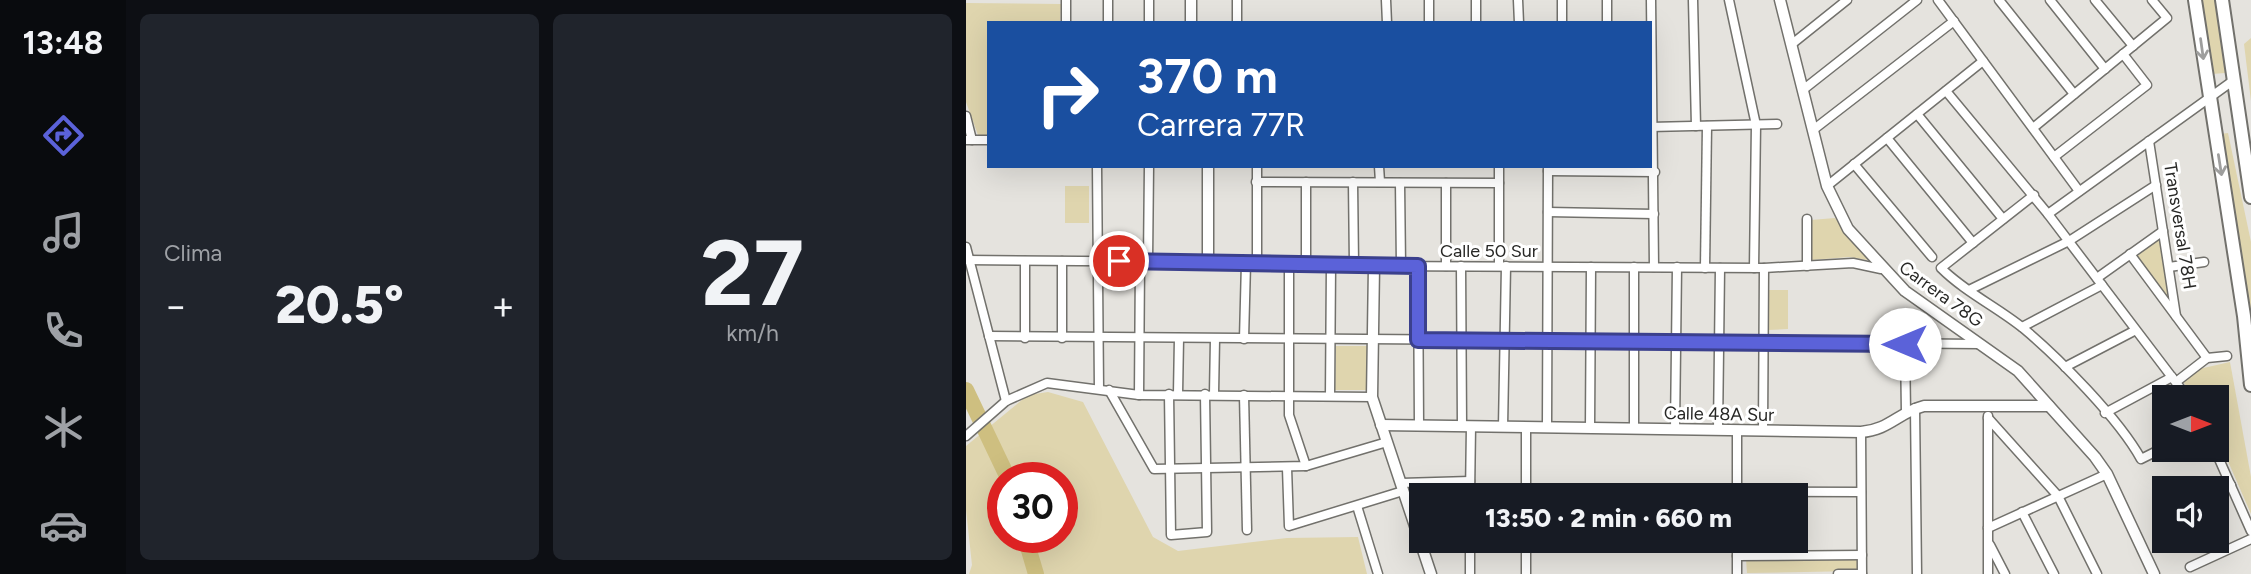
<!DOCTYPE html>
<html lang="es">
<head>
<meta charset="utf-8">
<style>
	:root { --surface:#171b24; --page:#20242c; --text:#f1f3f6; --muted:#9ea1a6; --accent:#5b62d9 }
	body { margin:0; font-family:Figtree,sans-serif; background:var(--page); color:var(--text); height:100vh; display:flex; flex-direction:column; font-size:26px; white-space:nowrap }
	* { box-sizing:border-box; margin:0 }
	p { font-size:23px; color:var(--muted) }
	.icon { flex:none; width:38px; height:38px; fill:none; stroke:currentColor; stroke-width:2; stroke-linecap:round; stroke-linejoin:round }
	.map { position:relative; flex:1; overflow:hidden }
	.drawer { display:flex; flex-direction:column; gap:14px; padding:14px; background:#0d0f14; width:840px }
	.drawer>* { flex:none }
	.top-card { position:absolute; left:21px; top:21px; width:665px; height:147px; border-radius:0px; box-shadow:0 7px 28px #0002; background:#1a4fa0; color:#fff; overflow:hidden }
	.needle { width:46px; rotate:90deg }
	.fabs { position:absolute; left:1186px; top:385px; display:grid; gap:14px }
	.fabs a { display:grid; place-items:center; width:77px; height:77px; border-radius:0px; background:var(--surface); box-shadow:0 7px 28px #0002; font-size:35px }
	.speed { position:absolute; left:21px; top:462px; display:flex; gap:14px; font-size:35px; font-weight:700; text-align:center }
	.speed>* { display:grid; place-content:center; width:91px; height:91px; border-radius:50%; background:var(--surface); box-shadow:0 7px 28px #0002; line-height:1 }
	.speed .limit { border:10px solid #d22; background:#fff; color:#111 }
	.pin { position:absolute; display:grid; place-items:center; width:60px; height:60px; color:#fff; margin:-30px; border:4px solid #fff; border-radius:50%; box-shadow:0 2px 7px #0007 }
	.me { position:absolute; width:77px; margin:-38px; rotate:270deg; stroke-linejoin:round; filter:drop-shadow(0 0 5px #0008) }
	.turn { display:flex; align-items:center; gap:24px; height:147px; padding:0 35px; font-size:32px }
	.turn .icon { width:91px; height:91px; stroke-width:2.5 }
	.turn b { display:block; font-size:49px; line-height:60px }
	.big { font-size:52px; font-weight:800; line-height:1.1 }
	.drawer .tile { flex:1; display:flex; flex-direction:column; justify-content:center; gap:10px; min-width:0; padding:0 24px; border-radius:10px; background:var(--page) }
	.drawer .dial { align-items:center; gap:0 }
	.dial b { font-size:91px; line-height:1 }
	.heat { display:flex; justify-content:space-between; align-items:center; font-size:38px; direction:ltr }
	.drawer .tiles { flex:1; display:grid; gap:14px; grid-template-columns:repeat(2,1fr) }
	.trip { position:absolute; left:443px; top:483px; width:399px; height:70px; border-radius:0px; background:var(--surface); box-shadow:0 7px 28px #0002; font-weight:800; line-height:70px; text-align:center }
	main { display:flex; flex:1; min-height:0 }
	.menu { display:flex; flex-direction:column; width:126px; justify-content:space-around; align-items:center; background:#090b0e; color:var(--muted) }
	.menu .icon { width:49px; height:49px }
	.menu .on { color:var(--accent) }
	.menu b { font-size:32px; color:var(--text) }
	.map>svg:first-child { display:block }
	.green { fill:#dfd5ae; fill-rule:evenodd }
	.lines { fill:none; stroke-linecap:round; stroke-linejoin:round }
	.river { stroke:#cebf80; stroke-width:16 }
	.minor-casing { stroke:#72716c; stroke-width:11 }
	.tertiary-casing { stroke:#72716c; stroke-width:13 }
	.primary-casing { stroke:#72716c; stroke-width:16 }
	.minor { stroke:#fff; stroke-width:8 }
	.tertiary { stroke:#fff; stroke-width:10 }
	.primary { stroke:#fff; stroke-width:12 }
	.oneway { stroke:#9e9e9d }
	.route-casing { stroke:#3b408d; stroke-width:18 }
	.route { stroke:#5b62d9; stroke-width:12 }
	.labels { text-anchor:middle; stroke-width:6; stroke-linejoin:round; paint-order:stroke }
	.street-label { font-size:18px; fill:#282826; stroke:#fff }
</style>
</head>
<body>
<main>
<nav class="menu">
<b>13:48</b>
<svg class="icon on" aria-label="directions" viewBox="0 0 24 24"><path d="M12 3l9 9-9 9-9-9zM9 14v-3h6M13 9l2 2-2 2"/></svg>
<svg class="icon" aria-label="music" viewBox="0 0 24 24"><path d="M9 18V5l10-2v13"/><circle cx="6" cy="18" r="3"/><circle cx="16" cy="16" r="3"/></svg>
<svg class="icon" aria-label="phone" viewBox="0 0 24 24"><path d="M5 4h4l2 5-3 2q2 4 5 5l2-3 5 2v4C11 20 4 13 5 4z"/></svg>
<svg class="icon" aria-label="climate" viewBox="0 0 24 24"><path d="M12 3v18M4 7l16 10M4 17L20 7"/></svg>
<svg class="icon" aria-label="car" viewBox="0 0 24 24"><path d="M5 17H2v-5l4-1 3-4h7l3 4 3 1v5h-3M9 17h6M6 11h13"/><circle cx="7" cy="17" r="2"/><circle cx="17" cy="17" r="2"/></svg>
</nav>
<section class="drawer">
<div class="tiles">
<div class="tile"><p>Clima</p>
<div class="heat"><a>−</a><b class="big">20.5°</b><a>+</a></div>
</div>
<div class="tile dial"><b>27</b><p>km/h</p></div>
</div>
</section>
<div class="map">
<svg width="1285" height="574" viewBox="0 0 1285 574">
	<rect width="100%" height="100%" fill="#e5e3de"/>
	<g class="green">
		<polygon points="1236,0 1249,0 1259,73 1246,74"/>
		<polygon points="0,3 95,4 94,23 23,23 23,135 12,135 0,102"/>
		<polygon points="1285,38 1285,101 1278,44"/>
		<polygon points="1262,133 1285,242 1285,336 1254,134"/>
		<rect x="99" y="186" width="24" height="37"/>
		<polygon points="869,218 902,260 883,257 846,260 845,220"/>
		<polygon points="1194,238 1206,304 1170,255"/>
		<polygon points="802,290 822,290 822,329 802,330"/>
		<polygon points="370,346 401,346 401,390 369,390"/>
		<polygon points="1264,362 1285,477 1285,514 1251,436 1251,397 1230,397 1217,382 1233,369"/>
		<path d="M82,392L117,402L187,537L212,551L321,538L392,537L401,574H3L6,565L0,510V446L62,395ZM37,478H96V537H37Z"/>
		<polygon points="891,558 891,571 781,573 780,559"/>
	</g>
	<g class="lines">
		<g class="river">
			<polyline points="0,390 42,478"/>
			<polyline points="59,537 70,574"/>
		</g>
		<defs>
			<g id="minor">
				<polyline points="142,0 142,23"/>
				<polyline points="271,0 271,23"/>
				<polyline points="420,0 421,23"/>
				<polyline points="463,0 463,23"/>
				<polyline points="510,0 510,23"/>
				<polyline points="552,0 553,23"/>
				<polyline points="596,0 596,23"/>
				<polyline points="641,0 641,23"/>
				<polyline points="685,0 688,267"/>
				<polyline points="727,0 730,126"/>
				<polyline points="763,0 790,125 788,268"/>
				<polyline points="972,0 1113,191"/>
				<polyline points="1033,0 1108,94"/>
				<polyline points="1084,0 1139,69"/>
				<polyline points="1129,0 1167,46"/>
				<polyline points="100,23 100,0"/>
				<polyline points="183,23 183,0"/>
				<polyline points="826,44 881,0"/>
				<polyline points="838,89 951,0"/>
				<polyline points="980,91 1082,214 1221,397"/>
				<polyline points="951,114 1037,219"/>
				<polyline points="0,116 6,140"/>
				<polyline points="684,127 811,124"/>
				<polyline points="1067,128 1201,18 1186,0"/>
				<polyline points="847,130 988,21"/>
				<polyline points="921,138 1007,243"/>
				<polyline points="0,140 23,140"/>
				<polyline points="1183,141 1210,316"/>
				<polyline points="1088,157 1181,85 1157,54"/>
				<polyline points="888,164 966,257"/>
				<polyline points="131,166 133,389"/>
				<polyline points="413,166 414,182"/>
				<polyline points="582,171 689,172"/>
				<polyline points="290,182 533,183"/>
				<polyline points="340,182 340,264"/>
				<polyline points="387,182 388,265"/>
				<polyline points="434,183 435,266"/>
				<polyline points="480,183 480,266"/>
				<polyline points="861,186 1017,61"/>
				<path d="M1068,195L975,268C999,292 1031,307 1057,328C1093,358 1153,419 1175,459L1199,447"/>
				<polyline points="582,212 688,214"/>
				<polyline points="1082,214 1268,80"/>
				<polyline points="841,219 841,266"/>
				<polyline points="0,247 40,401"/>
				<polyline points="1164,254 1241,358"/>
				<polyline points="0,260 242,262"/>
				<polyline points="59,261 59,338"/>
				<polyline points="182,261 183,166"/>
				<polyline points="291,263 291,166"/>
				<polyline points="323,264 323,415 340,466"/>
				<polyline points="408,266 798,268 887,263 915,269"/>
				<polyline points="452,266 453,425"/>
				<polyline points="495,266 496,426"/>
				<polyline points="533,266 533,166"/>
				<polyline points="1203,267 1238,262"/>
				<polyline points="739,268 741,126"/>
				<polyline points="1131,278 1197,231"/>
				<polyline points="1003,290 1103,241 1190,185"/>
				<polyline points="1056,327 1136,285"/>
				<polyline points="23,336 1014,344"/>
				<polyline points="96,338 96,261"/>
				<polyline points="278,339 280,263"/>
				<polyline points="939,344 940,413"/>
				<polyline points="1099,367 1168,331"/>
				<polyline points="1210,382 1241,358 1261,356"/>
				<polyline points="143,390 188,469 340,466 421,442"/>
				<polyline points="203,394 205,535 241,532 239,394"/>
				<polyline points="212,394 213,338"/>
				<polyline points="248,394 249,339"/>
				<polyline points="173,395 174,261"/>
				<polyline points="278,395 281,530"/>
				<polyline points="364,396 365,265"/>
				<polyline points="949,408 951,574"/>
				<polyline points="1139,413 1206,377"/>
				<polyline points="1022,416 1022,574"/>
				<polyline points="1022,418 1092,496 1131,574"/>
				<polyline points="537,427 540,266"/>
				<polyline points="560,427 560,495"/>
				<polyline points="581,427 582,166"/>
				<polyline points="624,428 625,267"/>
				<polyline points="668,429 668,267"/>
				<polyline points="709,429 711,267"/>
				<polyline points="752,430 754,268"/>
				<polyline points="797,430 798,268"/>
				<polyline points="895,432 896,574"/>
				<polyline points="0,436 40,401 81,383 173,395 406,397"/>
				<polyline points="1249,450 1285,531"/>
				<polyline points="321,468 323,526 437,491"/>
				<polyline points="435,483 504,481"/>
				<polyline points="560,491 895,492"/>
				<polyline points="1251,492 1265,485"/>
				<polyline points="504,495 505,426"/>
				<polyline points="771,495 771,430"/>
				<polyline points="391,506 412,574"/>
				<polyline points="1056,512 1088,574"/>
				<polyline points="1022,528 1141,474"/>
				<polyline points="560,541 560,574"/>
				<polyline points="560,543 771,547"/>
				<polyline points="1024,545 1039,574"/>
				<polyline points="771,556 896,555"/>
				<polyline points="1224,567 1285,539"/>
				<polyline points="504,574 504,541"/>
				<polyline points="771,574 771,541"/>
				<polyline points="872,574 896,574"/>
			</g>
			<g id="tertiary">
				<polyline points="225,0 225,23"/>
				<polyline points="814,0 861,186 882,229 939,291 1052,371 1129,457 1141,474 1188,574"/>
				<polyline points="242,166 242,262 408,266 406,397 465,574"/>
				<path d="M415,425L895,432C923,430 933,412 958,406H1083"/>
			</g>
			<g id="primary">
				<polyline points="1229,0 1278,316 1285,385"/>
				<polyline points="1256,0 1285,197"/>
			</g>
		</defs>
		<use href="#minor" class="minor-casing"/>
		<use href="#tertiary" class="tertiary-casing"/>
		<use href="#primary" class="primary-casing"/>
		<use href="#minor" class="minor"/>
		<use href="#tertiary" class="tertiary"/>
		<use href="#primary" class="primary"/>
	</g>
	<defs><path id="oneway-shaft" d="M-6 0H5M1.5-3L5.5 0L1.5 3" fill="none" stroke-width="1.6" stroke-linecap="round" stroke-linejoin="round" transform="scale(1.75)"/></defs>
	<g class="oneway">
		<use href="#oneway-shaft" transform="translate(1236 49) rotate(82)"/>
		<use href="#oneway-shaft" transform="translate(1254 165) rotate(81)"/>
	</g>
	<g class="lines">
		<defs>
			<polyline id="route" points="153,261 452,266 452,340 939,344"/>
		</defs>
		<use href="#route" class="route-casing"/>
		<use href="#route" class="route"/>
	</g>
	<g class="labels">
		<g class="street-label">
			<text transform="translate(1214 226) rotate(81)" y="6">Transversal 78H</text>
			<text x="523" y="257">Calle 50 Sur</text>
			<text transform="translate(975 294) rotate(36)" y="6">Carrera 78G</text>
			<text transform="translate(753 414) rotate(1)" y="6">Calle 48A Sur</text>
		</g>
	</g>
</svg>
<div class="fabs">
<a><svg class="needle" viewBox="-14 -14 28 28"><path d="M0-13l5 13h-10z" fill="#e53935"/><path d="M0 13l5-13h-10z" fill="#9ea1a6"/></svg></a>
<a><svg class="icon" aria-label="sound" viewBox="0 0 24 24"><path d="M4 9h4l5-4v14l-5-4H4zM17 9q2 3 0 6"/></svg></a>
</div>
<div class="speed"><div class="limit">30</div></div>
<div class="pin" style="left:153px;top:261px;background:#d93025"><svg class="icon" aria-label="arrive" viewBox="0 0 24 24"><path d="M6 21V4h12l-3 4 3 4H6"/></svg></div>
<svg class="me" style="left:939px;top:344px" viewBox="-20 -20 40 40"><circle r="19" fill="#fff"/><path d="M0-13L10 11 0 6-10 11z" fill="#5b62d9"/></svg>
<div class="trip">13:50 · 2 min · 660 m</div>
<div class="top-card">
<div class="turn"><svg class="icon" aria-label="right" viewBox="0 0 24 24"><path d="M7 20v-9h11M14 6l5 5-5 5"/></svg><div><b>370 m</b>Carrera 77R</div></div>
</div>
</div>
</main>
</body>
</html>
